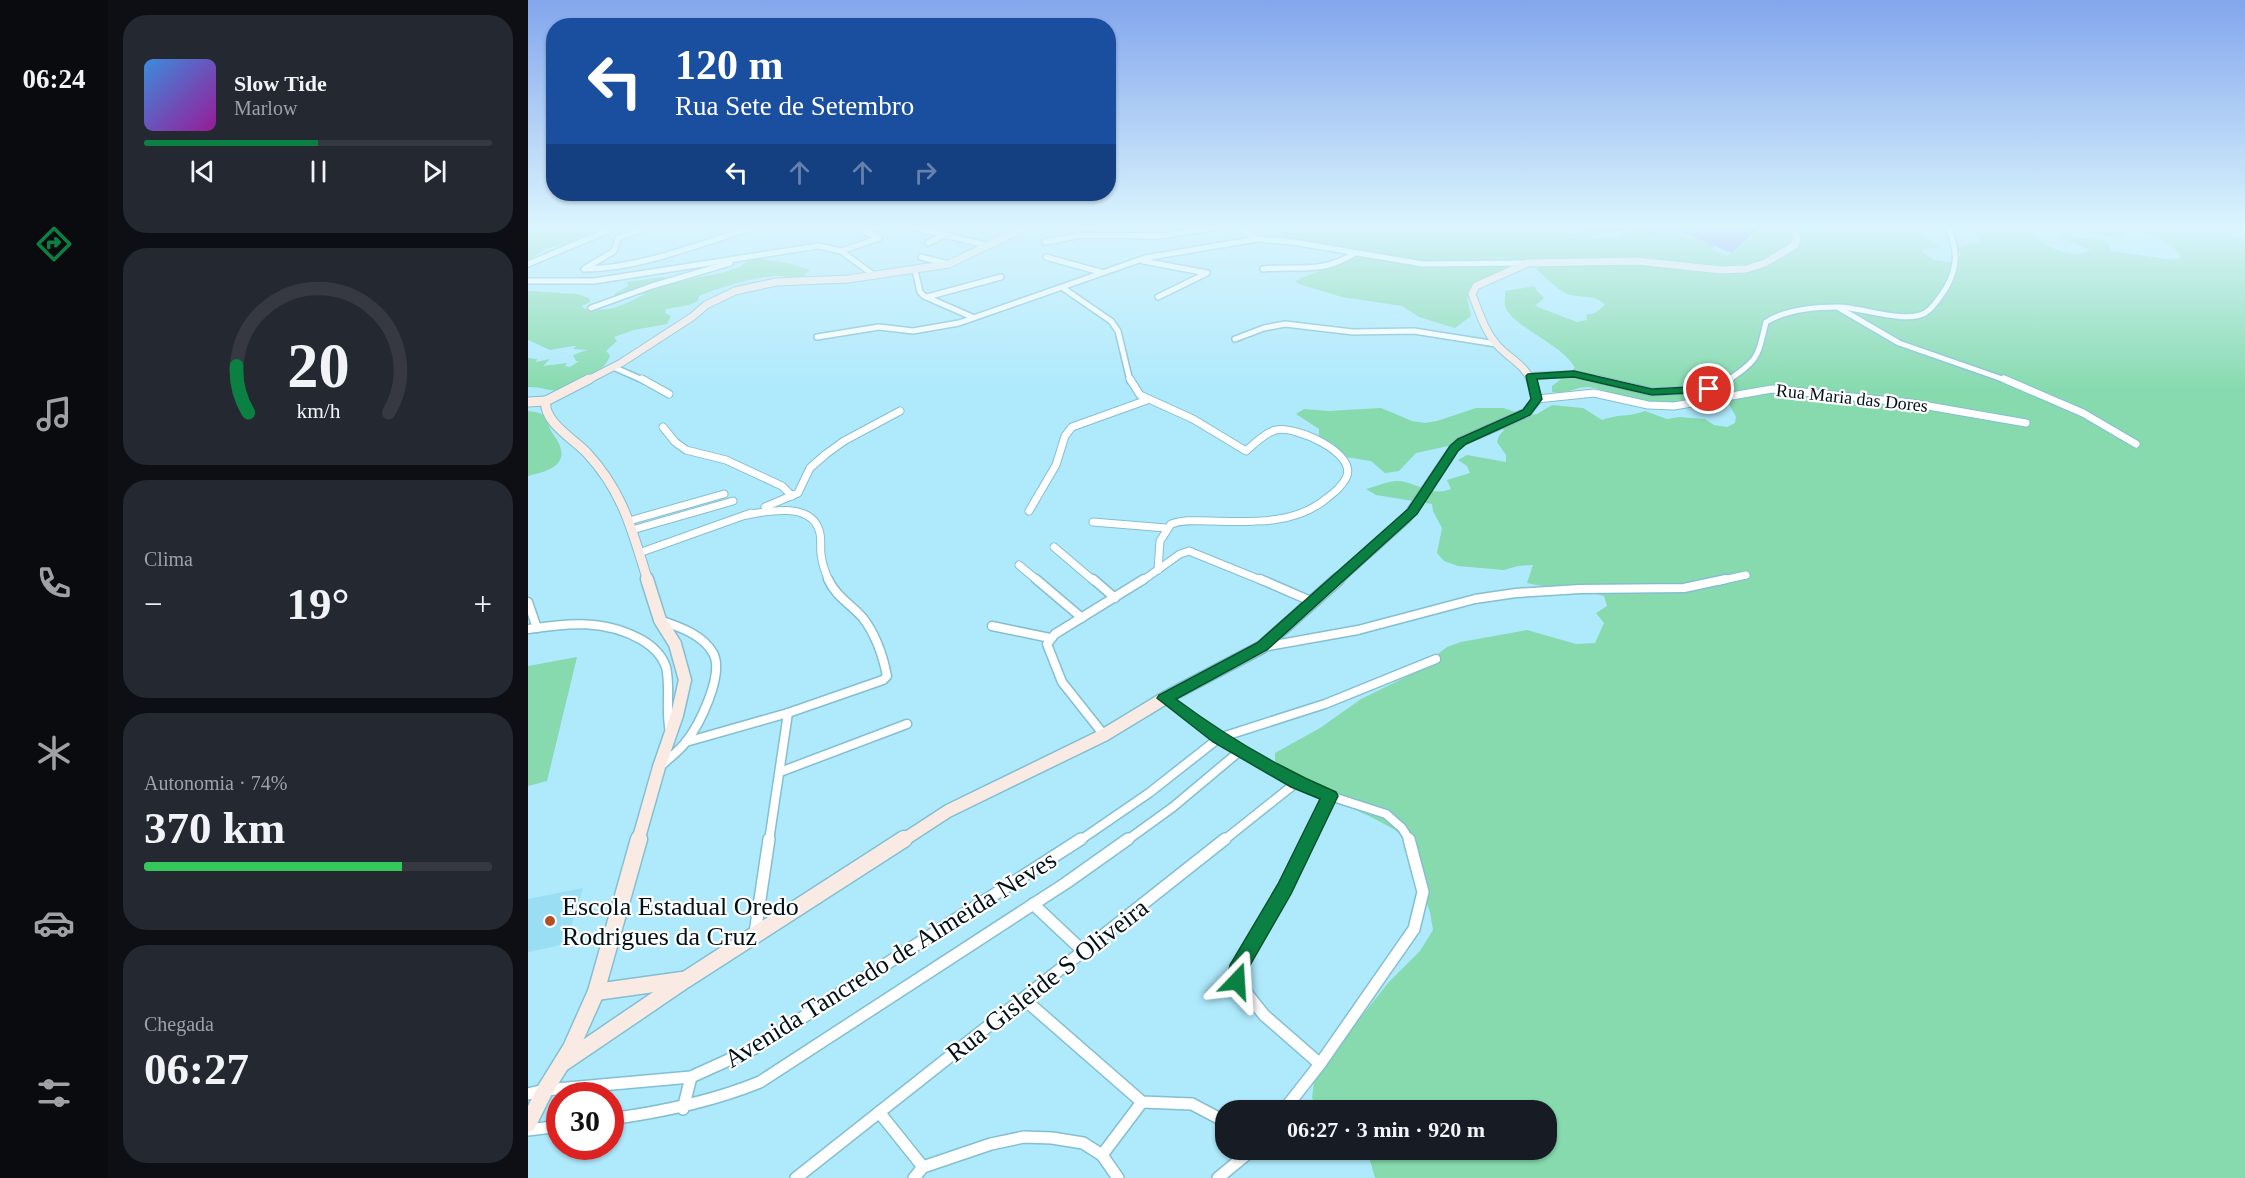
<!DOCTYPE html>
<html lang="pt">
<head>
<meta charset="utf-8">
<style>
	:root { --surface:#171b24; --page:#242831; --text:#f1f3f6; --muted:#9ea1a6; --line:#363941; --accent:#0b8043 }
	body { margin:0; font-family:"Times New Roman",serif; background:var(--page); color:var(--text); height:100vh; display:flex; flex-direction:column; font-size:22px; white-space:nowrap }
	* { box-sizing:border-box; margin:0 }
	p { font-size:20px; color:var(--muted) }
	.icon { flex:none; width:33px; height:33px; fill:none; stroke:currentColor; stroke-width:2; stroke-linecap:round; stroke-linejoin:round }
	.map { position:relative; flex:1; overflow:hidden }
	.side { display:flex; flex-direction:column; gap:15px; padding:15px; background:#0d0f14; width:420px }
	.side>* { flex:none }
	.hud { position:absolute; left:18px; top:18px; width:570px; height:183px; border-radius:24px; box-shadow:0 2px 4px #0004; background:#1a4fa0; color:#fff; overflow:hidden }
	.speed { position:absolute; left:18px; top:1082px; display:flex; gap:12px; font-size:30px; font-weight:700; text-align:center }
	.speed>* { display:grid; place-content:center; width:78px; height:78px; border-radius:50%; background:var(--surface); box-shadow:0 2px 4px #0004; line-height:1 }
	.speed .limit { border:9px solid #d22; background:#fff; color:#111 }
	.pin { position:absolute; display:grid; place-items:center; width:51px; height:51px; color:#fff; margin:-26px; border:3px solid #fff; border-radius:50%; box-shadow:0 2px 6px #0007 }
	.me { position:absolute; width:66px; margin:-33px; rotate:20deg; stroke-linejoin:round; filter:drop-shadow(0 0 4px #0008) }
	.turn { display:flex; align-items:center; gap:21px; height:126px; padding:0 30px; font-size:27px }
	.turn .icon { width:78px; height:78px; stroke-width:2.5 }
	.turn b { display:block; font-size:42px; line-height:51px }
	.lanes { display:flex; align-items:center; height:57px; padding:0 30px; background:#0003; justify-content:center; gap:30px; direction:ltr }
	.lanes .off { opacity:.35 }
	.big { font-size:45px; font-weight:800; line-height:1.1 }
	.side .card { flex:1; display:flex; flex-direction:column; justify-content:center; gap:9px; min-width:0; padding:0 21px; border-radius:24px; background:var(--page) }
	.side .dial { align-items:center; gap:0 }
	.dial svg { height:156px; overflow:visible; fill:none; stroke:var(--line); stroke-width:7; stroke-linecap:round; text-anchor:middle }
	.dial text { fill:var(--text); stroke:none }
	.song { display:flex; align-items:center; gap:18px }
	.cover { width:72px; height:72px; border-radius:9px; background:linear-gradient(135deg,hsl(210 70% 55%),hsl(300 70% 35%)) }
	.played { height:6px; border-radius:3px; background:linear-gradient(90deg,var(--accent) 50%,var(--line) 50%) }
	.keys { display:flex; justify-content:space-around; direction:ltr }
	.heat { display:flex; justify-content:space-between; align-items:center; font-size:33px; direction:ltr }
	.charge { height:9px; border-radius:4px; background:linear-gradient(90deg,#34c759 74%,var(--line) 0) }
	.trip { position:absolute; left:687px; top:1100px; width:342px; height:60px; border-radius:24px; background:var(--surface); box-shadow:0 2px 4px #0004; font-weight:800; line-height:60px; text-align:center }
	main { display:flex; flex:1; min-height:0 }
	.tabs { display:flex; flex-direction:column; width:108px; justify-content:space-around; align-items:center; background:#090b0e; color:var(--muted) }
	.tabs .icon { width:42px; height:42px }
	.tabs .current { color:var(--accent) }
	.tabs b { font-size:27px; color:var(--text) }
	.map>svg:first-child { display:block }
	.built { fill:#9adef4 }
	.green { fill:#86daae }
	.water { fill:#8c90f4 }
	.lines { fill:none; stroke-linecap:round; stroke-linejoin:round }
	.street-far3-casing { stroke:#84bfd1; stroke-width:8 }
	.street-far2-casing { stroke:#84bfd1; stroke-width:9 }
	.street-far1-casing { stroke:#84bfd1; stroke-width:11 }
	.street-casing { stroke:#84bfd1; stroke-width:14 }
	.secondary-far3-casing { stroke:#84bfd1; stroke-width:9 }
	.secondary-far2-casing { stroke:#84bfd1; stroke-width:11 }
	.secondary-far1-casing { stroke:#84bfd1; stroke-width:15 }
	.secondary-casing { stroke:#84bfd1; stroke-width:19 }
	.street-far3 { stroke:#fff; stroke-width:5 }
	.street-far2 { stroke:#fff; stroke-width:7 }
	.street-far1 { stroke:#fff; stroke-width:8 }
	.street { stroke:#fff; stroke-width:11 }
	.secondary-far3 { stroke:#faeae4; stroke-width:7 }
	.secondary-far2 { stroke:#faeae4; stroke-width:9 }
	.secondary-far1 { stroke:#faeae4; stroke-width:12 }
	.secondary { stroke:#faeae4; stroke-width:16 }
	.route { fill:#0b8043; stroke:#07532c; stroke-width:1.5 }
	.poi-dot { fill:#b54e27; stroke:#fff; stroke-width:2 }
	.labels { text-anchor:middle; stroke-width:4.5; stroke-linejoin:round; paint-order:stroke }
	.far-street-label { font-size:18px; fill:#001118; stroke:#fff }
	.near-poi-label { font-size:26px; fill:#001118; stroke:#fff; text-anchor:start }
	.near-street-label { font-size:26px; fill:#001118; stroke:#fff }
</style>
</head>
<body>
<main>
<nav class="tabs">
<b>06:24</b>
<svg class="icon current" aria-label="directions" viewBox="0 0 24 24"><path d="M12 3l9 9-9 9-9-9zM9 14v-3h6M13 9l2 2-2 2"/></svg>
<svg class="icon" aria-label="music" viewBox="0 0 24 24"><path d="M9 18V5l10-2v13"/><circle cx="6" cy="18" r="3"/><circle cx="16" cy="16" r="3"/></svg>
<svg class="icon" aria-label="phone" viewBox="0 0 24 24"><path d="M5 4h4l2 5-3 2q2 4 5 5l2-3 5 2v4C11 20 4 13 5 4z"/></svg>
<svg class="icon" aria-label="climate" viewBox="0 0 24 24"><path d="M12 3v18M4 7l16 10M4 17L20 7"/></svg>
<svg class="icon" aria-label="car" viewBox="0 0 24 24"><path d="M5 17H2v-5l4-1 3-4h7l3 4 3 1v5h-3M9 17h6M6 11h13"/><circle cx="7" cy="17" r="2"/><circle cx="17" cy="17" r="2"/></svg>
<svg class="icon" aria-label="filters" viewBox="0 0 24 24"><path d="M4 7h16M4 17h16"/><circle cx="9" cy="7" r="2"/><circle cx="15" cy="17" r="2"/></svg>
</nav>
<section class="side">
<div class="card">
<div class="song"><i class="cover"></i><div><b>Slow Tide</b><p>Marlow</p></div></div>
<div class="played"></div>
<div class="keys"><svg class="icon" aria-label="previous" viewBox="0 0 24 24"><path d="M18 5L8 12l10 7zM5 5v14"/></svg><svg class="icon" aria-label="pause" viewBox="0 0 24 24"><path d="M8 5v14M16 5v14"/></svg><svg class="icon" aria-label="next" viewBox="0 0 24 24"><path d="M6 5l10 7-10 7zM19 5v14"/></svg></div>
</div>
<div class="card dial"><svg viewBox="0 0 100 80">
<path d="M14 69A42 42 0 1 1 86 69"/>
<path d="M14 69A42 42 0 0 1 8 45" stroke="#0b8043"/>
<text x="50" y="56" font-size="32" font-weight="700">20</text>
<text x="50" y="72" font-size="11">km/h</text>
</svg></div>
<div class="card"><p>Clima</p>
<div class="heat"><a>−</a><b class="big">19°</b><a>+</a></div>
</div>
<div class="card"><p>Autonomia · 74%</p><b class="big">370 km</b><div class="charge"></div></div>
<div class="card"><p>Chegada</p><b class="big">06:27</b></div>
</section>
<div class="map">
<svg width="1717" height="1178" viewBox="0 0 1717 1178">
	<rect width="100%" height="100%" fill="#aee9fc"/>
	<polygon class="built" points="55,888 38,944 0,952 0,899"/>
	<g class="green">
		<polygon points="0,226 76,226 72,227 74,233 41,244 18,248 0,261"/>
		<path d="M759,226H1015C1022,231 1079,239 1089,238C1095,237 1099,231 1106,231C1131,230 1160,237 1185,243V250L1199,256L1224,238L1235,226H1378L1412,247L1396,249L1394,252L1406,260L1427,263L1433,254L1429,250V247L1450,242L1451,239L1447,235L1452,226H1533L1543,229V232L1505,230L1504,233C1518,248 1543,260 1563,250L1532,238L1530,235L1575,241L1582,245V251L1646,260L1653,258C1651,247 1618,229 1606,232C1597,233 1592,238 1583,237C1570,235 1558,230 1546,226H1623L1661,235L1682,233L1717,239V1178H847L841,1157L833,1149H1018V1110H791L784,1098L787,1074L816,1033L833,1017L860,983L892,951L905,930L902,912L896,896L889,846C856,818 814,806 775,785C765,780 756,769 747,761V753L792,728L833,699L884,674L919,647L933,642L999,630L1048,644L1067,643L1076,623L1068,613L1079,606L1076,596C1051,589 1024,589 999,583L1005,565L990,566L976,570L930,566L916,561L909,553L914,528L905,511L904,504L848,495L838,489C850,486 864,478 877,482C893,486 906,496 923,489L919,480L942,473L939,466L930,460L939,455L978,462V455L969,442L971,436L976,430L971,424L925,445L888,453L871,471L857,473L843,461L817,457L808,451L806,445L787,438L791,435V429L768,414L776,409L801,411L853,408L884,421L897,423L909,421L948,408H975L997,415L1009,414L1024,405L1055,408L1074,420C1088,414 1103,417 1117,411L1139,419L1151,417L1177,419L1186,425L1199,427L1207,423L1208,417L1201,404C1173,397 1134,408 1104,401C1089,398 1076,388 1060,387C1047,387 1040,394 1024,392V386L1047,368C1034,343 981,326 977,305C976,301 978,296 977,291L1007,286L1008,290L1016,298L1007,306L1049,322L1059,320L1058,315L1067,313L1077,305C1067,293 1049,299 1037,293C1029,289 1015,275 1008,269L1013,266L1008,263L953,266L980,267L956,280L939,298L943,316L927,328L891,317L874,306L814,297L771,284L767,281L803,266L815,256L813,252L757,239L751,233Z"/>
		<path d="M224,257L263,264L282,270L273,278C263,279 254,275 245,276C221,278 194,287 171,296L170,301L161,305L138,309L137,313L143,316L139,324L106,330L86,337L89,341L78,351L82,355C80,368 51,387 38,390C27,393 12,386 0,387V358L9,359L8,362L22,359L15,366L39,363L37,366L42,367L51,361H48L45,355L59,350L45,349L48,346H45L22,350L0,340V291L49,294L61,298L62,302L54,306L57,309C84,312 93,306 117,294L87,297L86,294L100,286L99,282L134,277L158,280L193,273L212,267Z"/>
		<path d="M0,411C23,413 16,421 25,434C45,461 27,470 0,476Z"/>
		<polygon points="49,657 19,781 0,786 0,666"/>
	</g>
	<polygon class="water" points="1031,226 1233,226 1204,253 1153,232 1123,234 1101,229 1073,233"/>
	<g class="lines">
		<defs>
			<g id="street-far3">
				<path d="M124,226L90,238L86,251L56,269C113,269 175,242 230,226"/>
				<polyline points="380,226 461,246"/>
				<polyline points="708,226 729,239"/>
				<polyline points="517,242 554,235 632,236 696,226"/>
				<polyline points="400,243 414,236"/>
				<polyline points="313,251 351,238 337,232 351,226"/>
				<polyline points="393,257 421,264"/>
				<polyline points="518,257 572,272"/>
				<polyline points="615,261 679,273 630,297"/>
				<polyline points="0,264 91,226"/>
				<path d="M735,269C773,265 791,275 827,253"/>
				<polyline points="387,270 392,292 396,296 444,317"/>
				<polyline points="0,281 66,281 290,246 313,251 347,276"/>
				<polyline points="535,288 583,321 590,331 602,381"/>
				<polyline points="399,297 473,277"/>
				<polyline points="63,308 124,286 202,263"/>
				<polyline points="1311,308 1371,343 1480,381"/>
				<polyline points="289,337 351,327 385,331 431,323 617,258 729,239 765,242 895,264 1000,263"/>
				<polyline points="707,339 736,328 757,324 825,332 886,331 968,344"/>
				<polyline points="85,367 117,381"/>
				<polyline points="1003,376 1046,374 1075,381"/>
				<path d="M1199,381C1231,359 1229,359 1238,322C1257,310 1287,307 1310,307C1332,307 1378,324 1397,313C1406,308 1413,295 1418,288C1431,265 1429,250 1420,226"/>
			</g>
			<g id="street-far2">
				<polyline points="114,379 141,394"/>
				<path d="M602,379L612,395L665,419L718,451C726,444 738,432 748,430C766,425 831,453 818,478C814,486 806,493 799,498C768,525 722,522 684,521C670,521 657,519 643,524L632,541L630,570"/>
				<polyline points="1069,379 1124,392 1181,389 1202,379"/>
				<polyline points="1476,379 1555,413 1608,444"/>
				<polyline points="1009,399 1066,393 1120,405 1146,406 1244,389 1383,403 1498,423"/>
				<polyline points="135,427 147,442 158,450 198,460 254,486 264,496"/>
				<polyline points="237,507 270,493 282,468 298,454 316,441 372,411"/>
				<polyline points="501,511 528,465 537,436 544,427 619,400"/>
				<path d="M219,515C239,511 282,502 291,530C294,538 292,546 293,554C294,563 297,572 301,581"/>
				<polyline points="101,521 196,494"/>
				<polyline points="565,522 638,528"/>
				<polyline points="104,530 205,501"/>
				<polyline points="526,547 566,581"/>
				<polyline points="111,553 223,513"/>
				<polyline points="491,565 510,581"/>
				<polyline points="614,581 652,554 661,551 735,581"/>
				<polyline points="1191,581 1218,575"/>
			</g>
			<g id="street-far1">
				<polyline points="508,579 554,618"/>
				<polyline points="565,579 587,598"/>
				<polyline points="732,579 785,602"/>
				<polyline points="0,602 9,628"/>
				<polyline points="464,626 522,638"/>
				<path d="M0,629C40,623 77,619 114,640C124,646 134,655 138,667C143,688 137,711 142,732"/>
				<polyline points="735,647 830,630 947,599 988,593 1052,589 1156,588 1198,579"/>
				<polyline points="637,698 691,738 769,782 802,796 858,814 874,828 882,841"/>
				<polyline points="576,735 534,682 519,644 527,634 616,579"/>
				<path d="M158,742L260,713L355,680L359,676C355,656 348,635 335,618C323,604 308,597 300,579"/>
				<path d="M133,766C141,758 150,752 157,743C171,726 197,674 185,653C175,635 152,627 134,621"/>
				<polyline points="252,772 379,724"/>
				<polyline points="241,841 260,713"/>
				<polyline points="551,841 621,793 691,738 797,704 908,659"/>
				<polyline points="598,841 645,807 713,750"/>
				<polyline points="695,841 769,782"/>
				<polyline points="780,841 802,796"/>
			</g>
			<g id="street">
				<polyline points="781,839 757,889 712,965 709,981 736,1015 792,1064"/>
				<polyline points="505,904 556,952"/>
				<polyline points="227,933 241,839"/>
				<polyline points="496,999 614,1102 664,1104 698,1122"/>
				<polyline points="0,1094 17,1090 163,1077 227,1048 553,839"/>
				<polyline points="155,1109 163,1077"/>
				<polyline points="756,1110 792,1064 886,929 895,892 881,839"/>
				<polyline points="351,1112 395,1167"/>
				<path d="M82,1119C134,1112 183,1102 232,1082L538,883L600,839"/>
				<polyline points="0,1130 32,1126"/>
				<polyline points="574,1155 614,1102"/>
				<polyline points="268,1178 697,839"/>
				<polyline points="386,1178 395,1167 463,1144 496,1137 524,1138 555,1143 574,1155 590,1178"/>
				<polyline points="690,1178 725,1149"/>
			</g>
			<g id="secondary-far3">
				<polyline points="58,381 93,363 164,317 178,305 207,291 248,282 320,279 421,264 500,226"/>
				<path d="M1003,381C997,365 981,358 970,346C957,332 951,312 944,294L948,286L1000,263L1109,261L1193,270L1218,269L1237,263L1267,245L1269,237L1264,226"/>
			</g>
			<g id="secondary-far2">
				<path d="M61,379L18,401C14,421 47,440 59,453C96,493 104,531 120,581"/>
				<polyline points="0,402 18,401"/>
				<polyline points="809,581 878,519 926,448 934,441 998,413 1009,399 1003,379"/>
			</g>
			<g id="secondary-far1">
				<polyline points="110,841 131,767 149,715 157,680 147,644 132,620 119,579"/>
				<polyline points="374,841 420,811 576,735 637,698 734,647 810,579"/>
			</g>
			<g id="secondary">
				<polyline points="68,992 154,980"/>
				<polyline points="35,1063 157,980 376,839"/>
				<polyline points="0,1124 17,1090 43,1048 68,992 111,839"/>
			</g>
		</defs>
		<use href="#street-far3" class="street-far3-casing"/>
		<use href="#street-far2" class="street-far2-casing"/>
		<use href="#street-far1" class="street-far1-casing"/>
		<use href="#street" class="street-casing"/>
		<use href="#secondary-far3" class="secondary-far3-casing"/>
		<use href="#secondary-far2" class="secondary-far2-casing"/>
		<use href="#secondary-far1" class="secondary-far1-casing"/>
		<use href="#secondary" class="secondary-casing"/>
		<use href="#street-far3" class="street-far3"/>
		<use href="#street-far2" class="street-far2"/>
		<use href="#street-far1" class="street-far1"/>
		<use href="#street" class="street"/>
		<use href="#secondary-far3" class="secondary-far3"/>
		<use href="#secondary-far2" class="secondary-far2"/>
		<use href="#secondary-far1" class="secondary-far1"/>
		<use href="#secondary" class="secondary"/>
	</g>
	<linearGradient id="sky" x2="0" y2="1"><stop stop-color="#83a6ed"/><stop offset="0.58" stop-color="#dbf5fe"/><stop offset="1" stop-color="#dbf5fe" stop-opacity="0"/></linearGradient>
	<rect width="1717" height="391" fill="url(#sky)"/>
	<path class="route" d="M1046,371L1124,389L1181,386L1186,389L1181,392L1124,395L1046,377L1009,379L1014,399L1002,415L938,444L930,451L889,514L739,650L648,699C698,736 749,767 808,792L810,796L763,894L721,967L716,987L709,989L702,987L699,981L702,965L750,884L792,799L763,787L685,742L629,698L631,695L729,643L880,509L922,446L930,439L995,410L1003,399L998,376L1000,374Z"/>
	<circle class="poi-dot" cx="22" cy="921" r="6"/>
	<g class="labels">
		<g class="far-street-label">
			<text transform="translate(1324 398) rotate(6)" y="6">Rua Maria das Dores</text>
		</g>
		<g class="near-poi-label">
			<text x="34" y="915">Escola Estadual Oredo<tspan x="34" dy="30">Rodrigues da Cruz</tspan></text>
		</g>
		<g class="near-street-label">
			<text transform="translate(362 959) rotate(-32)" y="9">Avenida Tancredo de Almeida Neves</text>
			<text transform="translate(519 980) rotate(-38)" y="9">Rua Gisleide S Oliveira</text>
		</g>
	</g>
</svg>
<div class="speed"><div class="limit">30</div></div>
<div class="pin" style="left:1181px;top:389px;background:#d93025"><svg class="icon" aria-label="arrive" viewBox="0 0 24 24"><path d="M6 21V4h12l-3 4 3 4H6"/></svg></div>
<svg class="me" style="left:709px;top:981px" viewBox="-20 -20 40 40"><path d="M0-17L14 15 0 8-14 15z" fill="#0b8043" stroke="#fff" stroke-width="4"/></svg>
<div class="trip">06:27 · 3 min · 920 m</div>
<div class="hud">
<div class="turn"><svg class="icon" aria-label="left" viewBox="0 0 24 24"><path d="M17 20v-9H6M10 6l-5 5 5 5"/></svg><div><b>120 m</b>Rua Sete de Setembro</div></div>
<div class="lanes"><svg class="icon" aria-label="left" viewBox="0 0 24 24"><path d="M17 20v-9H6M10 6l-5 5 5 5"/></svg><svg class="icon off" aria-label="ahead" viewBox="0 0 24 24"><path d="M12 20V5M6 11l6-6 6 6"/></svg><svg class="icon off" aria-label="ahead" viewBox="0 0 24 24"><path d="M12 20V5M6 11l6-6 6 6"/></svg><svg class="icon off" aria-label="right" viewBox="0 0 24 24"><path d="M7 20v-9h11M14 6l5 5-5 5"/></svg></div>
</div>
</div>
</main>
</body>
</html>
